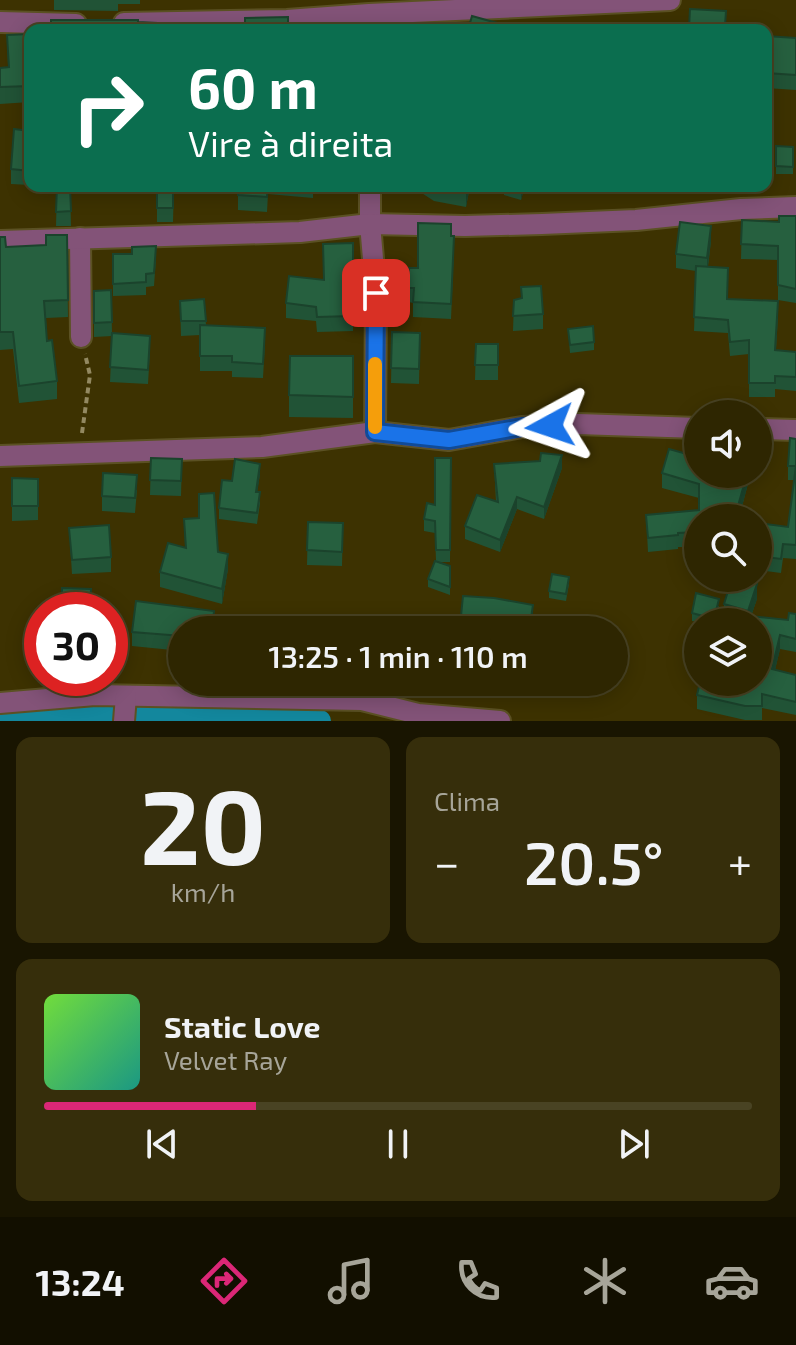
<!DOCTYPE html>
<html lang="pt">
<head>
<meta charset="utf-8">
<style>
	:root { --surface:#2e2601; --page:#362e0b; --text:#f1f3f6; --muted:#a7a599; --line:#494323; --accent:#db2777 }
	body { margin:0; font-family:"Exo 2",sans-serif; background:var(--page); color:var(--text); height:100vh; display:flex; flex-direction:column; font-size:30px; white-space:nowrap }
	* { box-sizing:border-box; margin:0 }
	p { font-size:26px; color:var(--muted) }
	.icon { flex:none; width:44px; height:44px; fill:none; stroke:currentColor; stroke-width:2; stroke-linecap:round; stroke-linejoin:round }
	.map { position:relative; height:721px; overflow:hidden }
	.sheet { display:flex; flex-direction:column; gap:16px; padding:16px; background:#191501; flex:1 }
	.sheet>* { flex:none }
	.top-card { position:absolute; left:24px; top:24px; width:748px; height:168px; border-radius:16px; box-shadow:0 4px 20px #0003,0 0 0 2px var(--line); background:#0b6e4f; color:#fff; overflow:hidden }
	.tools { position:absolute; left:684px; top:400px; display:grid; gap:16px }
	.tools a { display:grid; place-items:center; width:88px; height:88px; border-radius:50%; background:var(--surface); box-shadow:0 4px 20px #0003,0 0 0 2px var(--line); font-size:40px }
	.speed { position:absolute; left:24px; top:592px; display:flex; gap:16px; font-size:40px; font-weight:700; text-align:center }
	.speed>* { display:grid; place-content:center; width:104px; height:104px; border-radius:50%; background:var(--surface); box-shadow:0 4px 20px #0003,0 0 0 2px var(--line); line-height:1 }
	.speed .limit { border:12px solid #d22; background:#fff; color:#111 }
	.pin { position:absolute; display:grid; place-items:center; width:68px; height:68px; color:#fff; margin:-34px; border-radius:16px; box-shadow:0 4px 12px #0006 }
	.me { position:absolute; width:88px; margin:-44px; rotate:265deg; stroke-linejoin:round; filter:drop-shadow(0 0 6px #0008) }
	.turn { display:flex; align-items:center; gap:28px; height:168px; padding:0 32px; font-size:36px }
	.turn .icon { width:104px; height:104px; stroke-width:2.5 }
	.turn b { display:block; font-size:56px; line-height:68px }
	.big { font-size:60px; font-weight:600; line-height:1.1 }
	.sheet .card { flex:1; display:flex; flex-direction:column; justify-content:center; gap:12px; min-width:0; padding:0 28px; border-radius:16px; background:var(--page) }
	.sheet .dial { align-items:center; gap:0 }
	.dial b { font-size:104px; line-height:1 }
	.song { display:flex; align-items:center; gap:24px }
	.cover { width:96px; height:96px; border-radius:12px; background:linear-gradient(135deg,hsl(100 70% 55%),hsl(170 70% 35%)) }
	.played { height:8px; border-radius:4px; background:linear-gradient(90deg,var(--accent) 30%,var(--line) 30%) }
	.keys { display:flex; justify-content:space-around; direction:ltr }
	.heat { display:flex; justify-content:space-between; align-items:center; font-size:44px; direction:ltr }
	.sheet .tiles { flex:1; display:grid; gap:16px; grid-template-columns:1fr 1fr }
	.card:last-child { grid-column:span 2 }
	.trip { position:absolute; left:168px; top:616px; width:460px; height:80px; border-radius:40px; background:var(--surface); box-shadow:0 4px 20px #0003,0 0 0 2px var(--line); font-weight:600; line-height:80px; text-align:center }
	.dock { display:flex; height:128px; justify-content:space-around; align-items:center; background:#120f00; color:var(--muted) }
	.dock .icon { width:56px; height:56px }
	.dock .current { color:var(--accent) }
	.dock b { font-size:36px; color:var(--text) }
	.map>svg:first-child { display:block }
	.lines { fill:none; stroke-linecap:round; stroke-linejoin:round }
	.canal { stroke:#13879d; stroke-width:22 }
	.minor-casing { stroke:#5b5123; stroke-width:24 }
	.path { stroke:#938961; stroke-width:4; stroke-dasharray:6 4; stroke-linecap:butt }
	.minor { stroke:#835378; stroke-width:20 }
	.wall { fill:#215336 }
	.shaded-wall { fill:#1b432c }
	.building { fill:#26603f; stroke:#1b432c; stroke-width:2 }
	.route-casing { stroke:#114b97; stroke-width:20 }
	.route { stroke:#1a73e8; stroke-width:14 }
	.slow { stroke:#f59e0b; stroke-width:14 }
</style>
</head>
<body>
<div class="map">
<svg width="796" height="721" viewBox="0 0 796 721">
	<rect width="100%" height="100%" fill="#3d3201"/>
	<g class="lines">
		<path class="canal" d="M8,721C112,715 216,711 320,721"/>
		<defs>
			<g id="minor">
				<polyline points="0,22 76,24"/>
				<polyline points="124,23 287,20 369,14 670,0"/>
				<polyline points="370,186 370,224 376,293 375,432"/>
				<polyline points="80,238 81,337"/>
				<polyline points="0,241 300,232 370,224 465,226 542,224 636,220 741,209 796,207"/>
				<polyline points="758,429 796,430"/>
				<polyline points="0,456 262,447 375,432 449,440 522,427 578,424 698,428"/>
				<polyline points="0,703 95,695 362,700 418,714 500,721"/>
				<polyline points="124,721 126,696"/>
			</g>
		</defs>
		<use href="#minor" class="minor-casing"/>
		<polyline class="path" points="82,433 90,375 85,354"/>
		<use href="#minor" class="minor"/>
	</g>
	<g class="wall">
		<polygon points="54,0 140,0 140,4 118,4 118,11 54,10"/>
		<polygon points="30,34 30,102 0,104 0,68 8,67 7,35"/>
		<polygon points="766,36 796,38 796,90 766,88"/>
		<polygon points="30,131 30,185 11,184 11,169"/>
		<polygon points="776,146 793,147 793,174 776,174"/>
		<polygon points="37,186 70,186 71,226 56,226 57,188"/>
		<polygon points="136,186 174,186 173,222 157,222 157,191 136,190"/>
		<polygon points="183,186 217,186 217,188"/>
		<polygon points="238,186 313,186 313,198 268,194 267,212 238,210"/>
		<polygon points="411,186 470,186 466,207 434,201"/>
		<polygon points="504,186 525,186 521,200 504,195"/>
		<rect x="645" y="186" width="57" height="5"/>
		<polygon points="796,216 796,303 778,300 778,260 741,259 742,220 779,222"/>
		<polygon points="67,235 68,317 46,318 47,341 57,381 57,399 19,403 13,349 0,350 0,237 6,247 46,245"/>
		<polygon points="451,236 454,250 451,319 413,317 413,303 409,302 409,268 418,268"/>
		<polygon points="711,241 708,267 728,299 778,315 776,350 796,352 796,391 775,389 775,397 749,397 749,354 730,356 728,333 694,331 696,271 676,268 676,254"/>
		<polygon points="353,243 353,331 317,332 316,321 286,318 286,303 323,280"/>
		<polygon points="113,254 156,258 154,286 146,287 146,295 113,296"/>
		<polygon points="521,287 543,314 543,329 513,331 514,300 521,298"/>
		<polygon points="111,290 112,333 150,350 148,384 110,382 112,336 94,337 94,291"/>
		<polygon points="204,299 206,325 265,343 263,378 232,377 232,371 200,371 200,335 181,336 180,301"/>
		<polygon points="568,329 594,342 594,350 570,353"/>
		<polygon points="392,332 420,333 419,384 391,383"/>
		<polygon points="476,344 498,344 498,380 475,380"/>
		<polygon points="353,356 353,418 289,417 289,395"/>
		<polygon points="796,439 796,559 783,558 781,573 758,570 758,523 788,527 794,480 788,480 788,466"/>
		<polygon points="151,458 182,459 181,496 150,495"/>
		<polygon points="451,458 450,562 438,562 450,566 450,595 428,587 428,579 436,561 435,533 424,531 424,519 435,505"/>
		<polygon points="494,464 562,468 544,519 517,509 500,552 465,539 465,526 496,502"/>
		<polygon points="662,473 698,474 753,474 753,481 749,480 739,518 698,518 698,547 678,547 678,549 648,552 646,515 699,510 699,498 662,488"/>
		<polygon points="260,474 257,492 260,503 257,524 219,519 219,508 232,481"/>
		<polygon points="12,478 38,479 38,520 12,521"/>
		<polygon points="137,490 135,513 102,511 102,496"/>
		<polygon points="184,519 228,569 222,604 160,587 160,572 185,547"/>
		<polygon points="308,522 343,523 342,566 307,565"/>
		<polygon points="69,528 111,557 111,572 72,574"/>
		<polygon points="569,584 566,601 549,598 549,591"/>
		<polygon points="463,596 533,618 531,630 460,630"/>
		<polygon points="757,599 749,622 736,622 724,618 724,604"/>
		<polygon points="719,606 715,622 698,622 692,621 692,613"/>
		<polygon points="796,614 796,652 780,649 775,670 796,675 796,715 762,708 762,720 745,720 697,709 697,695 758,682 788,620"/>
		<polygon points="182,630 182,651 132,646 132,632"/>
	</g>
	<g class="shaded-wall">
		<polygon points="467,186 470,186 466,207 466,192"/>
		<polygon points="521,186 525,186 521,200"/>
		<polygon points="711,226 711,241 707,273 707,258"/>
		<polygon points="562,455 562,468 544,519 544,507"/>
		<polygon points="260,464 260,474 256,502 256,492"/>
		<polygon points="747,474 749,474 749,480 739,518 736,518 736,513"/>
		<polygon points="517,497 517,509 500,552 500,540"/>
		<polygon points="228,554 228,569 222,604 222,589"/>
		<polygon points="757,584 757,599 749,622 748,622 748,611"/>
		<polygon points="533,605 533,618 531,630 530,630"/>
		<polygon points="780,635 780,649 772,683 772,669"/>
	</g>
	<g class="building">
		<polygon points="690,9 726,11 725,26 751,25 751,30 649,30 649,29 689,29"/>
		<polygon points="472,16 515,28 517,24 534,30 468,30"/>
		<polygon points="288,17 288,24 325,23 325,30 245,30 245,18"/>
		<polygon points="51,20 138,20 138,22 177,24 177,30 51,30"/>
		<polygon points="30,34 30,86 0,87 0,68 9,67 7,35"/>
		<polygon points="766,36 796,38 796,75 766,73"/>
		<polygon points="14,129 30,131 30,171 11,169"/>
		<polygon points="776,146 793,147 793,167 776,166"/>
		<polygon points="57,186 70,186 71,211 56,212"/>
		<rect x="157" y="186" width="16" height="22"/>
		<polygon points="238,186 268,186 267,197 238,195"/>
		<polygon points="433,186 467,186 466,192"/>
		<polygon points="779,216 796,216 796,289 778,285 778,246 741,244 742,220 779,222"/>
		<polygon points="680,222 711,226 707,258 676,254"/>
		<polygon points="418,223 451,224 451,236 454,236 451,304 413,302 414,288 409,288 409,268 418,268"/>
		<polygon points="46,235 67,235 68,300 44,301 47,341 52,340 57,381 19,386 13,332 0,332 0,237 5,237 6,247 46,245"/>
		<polygon points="353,243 353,316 317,317 316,307 286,303 289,276 324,280 323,244"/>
		<polygon points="156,246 154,273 146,274 146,282 113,284 113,254 132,254 132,247"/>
		<polygon points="696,266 728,268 727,299 778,301 775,350 796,352 796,377 775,376 775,383 749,383 749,340 730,342 728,320 694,317"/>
		<polygon points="541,286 543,314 513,316 514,300 522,298 521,287"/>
		<polygon points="111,290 112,322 94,323 94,291"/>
		<polygon points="204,299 206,321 181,321 180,301"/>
		<polygon points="200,325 265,328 263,364 232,362 232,356 200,356"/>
		<polygon points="593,326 594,342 570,345 568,329"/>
		<polygon points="392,332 420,333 419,369 391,368"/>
		<polygon points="112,333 150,336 148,370 110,367"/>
		<polygon points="476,344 498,344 498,365 475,365"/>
		<polygon points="290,356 353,356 353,397 289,395"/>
		<polygon points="790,438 796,439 796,545 783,544 781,559 758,556 758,523 788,527 796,466 788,466"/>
		<polygon points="669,449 698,457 698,474 747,474 736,513 736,518 698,518 698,532 678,533 678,535 648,538 646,515 699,510 699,484 662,473"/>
		<polygon points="541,453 562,455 544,507 517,497 500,540 465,526 477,495 498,502 494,464 540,461"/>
		<polygon points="151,458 182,459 181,481 150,480"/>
		<polygon points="435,458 451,458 450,550 436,550 435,521 424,519 427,503 435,505"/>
		<polygon points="235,459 260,464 256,492 260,492 257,513 219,508 222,480 232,481"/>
		<polygon points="103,473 137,475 135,498 102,496"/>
		<polygon points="12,478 38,479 38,506 12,506"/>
		<polygon points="214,493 218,552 228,554 222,589 160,572 168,543 186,548 184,519 199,518 199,494"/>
		<polygon points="308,522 343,523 342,552 307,550"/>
		<polygon points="109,525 111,557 72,560 69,528"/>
		<polygon points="435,561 450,566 450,587 428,579"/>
		<polygon points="552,574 569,577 566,594 549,591"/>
		<polygon points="732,578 757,584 748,611 724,604"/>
		<polygon points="62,588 91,589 90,610 62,610"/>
		<polygon points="696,593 719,599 714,619 692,613"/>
		<polygon points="463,596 494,598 533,605 530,625 487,617 486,630 471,630 471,627 460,626"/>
		<polygon points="136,601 214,611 212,630 182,630 182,636 132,632"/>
		<polygon points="789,613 796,614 796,639 780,635 772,669 796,675 796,702 762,694 762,706 745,706 697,695 700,682 758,682 758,622 751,622 751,616 788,620"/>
		<polygon points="279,622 306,626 305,630 278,630"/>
	</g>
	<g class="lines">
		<defs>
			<polyline id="route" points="376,293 375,432 449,440 522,427 550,426"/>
		</defs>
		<use href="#route" class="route-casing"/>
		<use href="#route" class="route"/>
		<polyline class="slow" points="375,427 375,364"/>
	</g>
</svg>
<div class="tools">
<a><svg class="icon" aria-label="sound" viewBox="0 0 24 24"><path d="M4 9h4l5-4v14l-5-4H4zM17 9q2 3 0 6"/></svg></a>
<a><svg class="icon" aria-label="search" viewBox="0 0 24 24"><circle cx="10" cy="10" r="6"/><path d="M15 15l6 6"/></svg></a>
<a><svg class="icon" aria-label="layers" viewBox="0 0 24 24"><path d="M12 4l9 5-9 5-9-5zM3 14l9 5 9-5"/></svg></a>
</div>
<div class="speed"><div class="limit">30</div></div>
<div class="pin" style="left:376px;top:293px;background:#d93025"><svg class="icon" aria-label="arrive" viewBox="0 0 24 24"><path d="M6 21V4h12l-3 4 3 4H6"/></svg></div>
<svg class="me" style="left:550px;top:426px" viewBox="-20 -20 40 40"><path d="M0-17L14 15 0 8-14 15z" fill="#1a73e8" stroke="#fff" stroke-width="4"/></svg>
<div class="trip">13:25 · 1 min · 110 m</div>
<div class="top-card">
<div class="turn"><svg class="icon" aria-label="right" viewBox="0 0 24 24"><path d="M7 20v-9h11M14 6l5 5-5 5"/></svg><div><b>60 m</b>Vire à direita</div></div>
</div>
</div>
<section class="sheet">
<div class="tiles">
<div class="card dial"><b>20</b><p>km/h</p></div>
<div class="card"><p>Clima</p>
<div class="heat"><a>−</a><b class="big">20.5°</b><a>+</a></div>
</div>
<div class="card">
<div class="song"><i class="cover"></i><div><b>Static Love</b><p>Velvet Ray</p></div></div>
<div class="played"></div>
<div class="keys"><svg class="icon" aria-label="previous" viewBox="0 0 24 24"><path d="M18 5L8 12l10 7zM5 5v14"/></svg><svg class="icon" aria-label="pause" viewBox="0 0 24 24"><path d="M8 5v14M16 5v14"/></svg><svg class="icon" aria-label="next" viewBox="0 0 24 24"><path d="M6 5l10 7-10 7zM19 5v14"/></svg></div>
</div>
</div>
</section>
<nav class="dock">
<b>13:24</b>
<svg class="icon current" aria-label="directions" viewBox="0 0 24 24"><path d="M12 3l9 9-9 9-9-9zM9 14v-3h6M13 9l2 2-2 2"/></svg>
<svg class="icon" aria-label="music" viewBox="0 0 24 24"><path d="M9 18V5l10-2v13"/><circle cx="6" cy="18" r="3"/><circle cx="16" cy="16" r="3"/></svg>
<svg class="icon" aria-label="phone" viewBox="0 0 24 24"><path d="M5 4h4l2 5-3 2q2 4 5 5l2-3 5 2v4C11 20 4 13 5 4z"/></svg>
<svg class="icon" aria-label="climate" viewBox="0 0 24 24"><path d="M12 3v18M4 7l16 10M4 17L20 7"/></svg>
<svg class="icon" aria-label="car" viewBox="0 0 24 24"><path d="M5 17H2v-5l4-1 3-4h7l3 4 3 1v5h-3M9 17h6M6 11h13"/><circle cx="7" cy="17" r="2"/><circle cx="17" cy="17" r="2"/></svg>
</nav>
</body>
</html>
